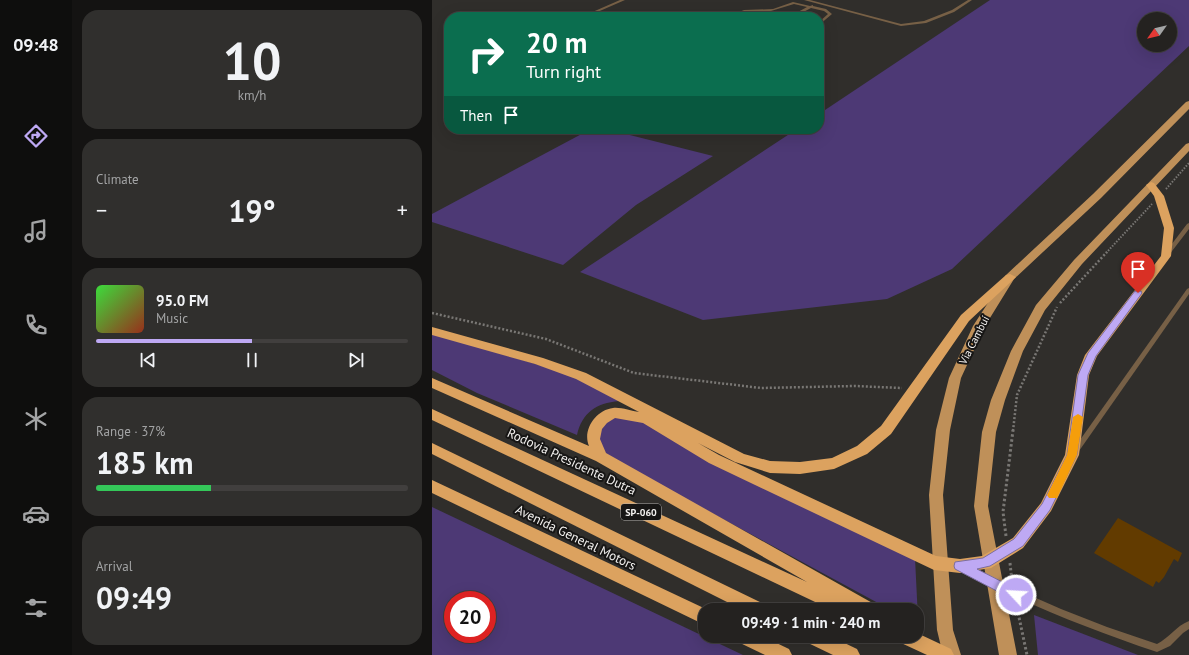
<!DOCTYPE html>
<html lang="en">
<head>
<meta charset="utf-8">
<style>
	:root { --surface:#242220; --page:#302f2d; --text:#f1f3f6; --muted:#a3a4a5; --line:#413f3e; --accent:#bea9f4 }
	body { margin:0; font-family:"PT Sans",sans-serif; background:var(--page); color:var(--text); height:100vh; display:flex; flex-direction:column; font-size:15px; white-space:nowrap }
	* { box-sizing:border-box; margin:0 }
	p { font-size:13px; color:var(--muted) }
	.icon { flex:none; width:22px; height:22px; fill:none; stroke:currentColor; stroke-width:2; stroke-linecap:round; stroke-linejoin:round }
	.map { position:relative; flex:1; overflow:hidden }
	.panel { display:flex; flex-direction:column; gap:10px; padding:10px; background:#141312; width:360px }
	.panel>* { flex:none }
	.top-card { position:absolute; left:12px; top:12px; width:380px; height:122px; border-radius:16px; box-shadow:0 4px 16px #0002,0 0 0 1px var(--line); background:#0b6e4f; color:#fff; overflow:hidden }
	.needle { width:26px; rotate:236deg }
	.buttons { position:absolute; left:705px; top:12px; display:grid; gap:8px }
	.buttons a { display:grid; place-items:center; width:40px; height:40px; border-radius:50%; background:var(--surface); box-shadow:0 4px 16px #0002,0 0 0 1px var(--line); font-size:20px }
	.speed { position:absolute; left:12px; top:591px; display:flex; gap:8px; font-size:20px; font-weight:700; text-align:center }
	.speed>* { display:grid; place-content:center; width:52px; height:52px; border-radius:50%; background:var(--surface); box-shadow:0 4px 16px #0002,0 0 0 1px var(--line); line-height:1 }
	.speed .limit { border:6px solid #d22; background:#fff; color:#111 }
	.pin { position:absolute; display:grid; place-items:center; width:34px; height:34px; color:#fff; margin:-41px -17px; border-radius:50% 50% 50% 0; rotate:-45deg; box-shadow:0 0 4px #0007 }
	.pin .icon { rotate:45deg }
	.me { position:absolute; width:44px; margin:-22px; rotate:295deg; stroke-linejoin:round; filter:drop-shadow(0 0 3px #0008) }
	.turn { display:flex; align-items:center; gap:14px; height:84px; padding:0 16px; font-size:18px }
	.turn .icon { width:52px; height:52px; stroke-width:2.5 }
	.turn b { display:block; font-size:28px; line-height:34px }
	.then { display:flex; align-items:center; height:38px; padding:0 16px; background:#0003; gap:8px; font-size:15px }
	.big { font-size:30px; font-weight:800; line-height:1.1 }
	.panel .widget { flex:1; display:flex; flex-direction:column; justify-content:center; gap:6px; min-width:0; padding:0 14px; border-radius:16px; background:var(--page) }
	.panel .dial { align-items:center; gap:0 }
	.dial b { font-size:52px; line-height:1 }
	.song { display:flex; align-items:center; gap:12px }
	.cover { width:48px; height:48px; border-radius:6px; background:linear-gradient(135deg,hsl(120 70% 55%),hsl(10 70% 35%)) }
	.played { height:4px; border-radius:2px; background:linear-gradient(90deg,var(--accent) 50%,var(--line) 50%) }
	.keys { display:flex; justify-content:space-around; direction:ltr }
	.heat { display:flex; justify-content:space-between; align-items:center; font-size:22px; direction:ltr }
	.charge { height:6px; border-radius:3px; background:linear-gradient(90deg,#34c759 37%,var(--line) 0) }
	.trip { position:absolute; left:266px; top:603px; width:226px; height:40px; border-radius:16px; background:var(--surface); box-shadow:0 4px 16px #0002,0 0 0 1px var(--line); font-weight:800; line-height:40px; text-align:center }
	main { display:flex; flex:1; min-height:0 }
	.tab-bar { display:flex; flex-direction:column; width:72px; justify-content:space-around; align-items:center; background:#0e0e0d; color:var(--muted) }
	.tab-bar .icon { width:28px; height:28px }
	.tab-bar .on { color:var(--accent) }
	.tab-bar b { font-size:18px; color:var(--text) }
	.map>svg:first-child { display:block }
	.green { fill:#4d3975; fill-rule:evenodd }
	.building { fill:#623b00 }
	.lines { fill:none; stroke-linecap:round; stroke-linejoin:round }
	.path-far3 { stroke:#797774; stroke-width:1.5; stroke-dasharray:1.5 1.5; stroke-linecap:butt }
	.path-far2 { stroke:#797774; stroke-width:2; stroke-dasharray:1.5 1.5; stroke-linecap:butt }
	.path-far1 { stroke:#797774; stroke-width:2.5; stroke-dasharray:2 2; stroke-linecap:butt }
	.path { stroke:#797774; stroke-width:3; stroke-dasharray:2.5 2.5; stroke-linecap:butt }
	.lane { fill:#776046; fill-rule:evenodd }
	.primary { fill:#bf9059; fill-rule:evenodd }
	.highway { fill:#dca25f; fill-rule:evenodd }
	.route { fill:#bea9f4; stroke:#7c6e9f }
	.slow { fill:#f59e0b }
	.labels { text-anchor:middle; stroke-width:4; stroke-linejoin:round; paint-order:stroke }
	.shield { fill:#171615; stroke:#b1afae; stroke-width:1 }
	.shield-label { font-size:10px; font-weight:bold; fill:#f3f1ef }
	.street-label { font-size:11px; fill:#f3f1ef; stroke:#171615 }
	.near-street-label { font-size:13px; fill:#f3f1ef; stroke:#171615 }
</style>
</head>
<body>
<main>
<nav class="tab-bar">
<b>09:48</b>
<svg class="icon on" aria-label="directions" viewBox="0 0 24 24"><path d="M12 3l9 9-9 9-9-9zM9 14v-3h6M13 9l2 2-2 2"/></svg>
<svg class="icon" aria-label="music" viewBox="0 0 24 24"><path d="M9 18V5l10-2v13"/><circle cx="6" cy="18" r="3"/><circle cx="16" cy="16" r="3"/></svg>
<svg class="icon" aria-label="phone" viewBox="0 0 24 24"><path d="M5 4h4l2 5-3 2q2 4 5 5l2-3 5 2v4C11 20 4 13 5 4z"/></svg>
<svg class="icon" aria-label="climate" viewBox="0 0 24 24"><path d="M12 3v18M4 7l16 10M4 17L20 7"/></svg>
<svg class="icon" aria-label="car" viewBox="0 0 24 24"><path d="M5 17H2v-5l4-1 3-4h7l3 4 3 1v5h-3M9 17h6M6 11h13"/><circle cx="7" cy="17" r="2"/><circle cx="17" cy="17" r="2"/></svg>
<svg class="icon" aria-label="filters" viewBox="0 0 24 24"><path d="M4 7h16M4 17h16"/><circle cx="9" cy="7" r="2"/><circle cx="15" cy="17" r="2"/></svg>
</nav>
<section class="panel">
<div class="widget dial"><b>10</b><p>km/h</p></div>
<div class="widget"><p>Climate</p>
<div class="heat"><a>−</a><b class="big">19°</b><a>+</a></div>
</div>
<div class="widget">
<div class="song"><i class="cover"></i><div><b>95.0 FM</b><p>Music</p></div></div>
<div class="played"></div>
<div class="keys"><svg class="icon" aria-label="previous" viewBox="0 0 24 24"><path d="M18 5L8 12l10 7zM5 5v14"/></svg><svg class="icon" aria-label="pause" viewBox="0 0 24 24"><path d="M8 5v14M16 5v14"/></svg><svg class="icon" aria-label="next" viewBox="0 0 24 24"><path d="M6 5l10 7-10 7zM19 5v14"/></svg></div>
</div>
<div class="widget"><p>Range · 37%</p><b class="big">185 km</b><div class="charge"></div></div>
<div class="widget"><p>Arrival</p><b class="big">09:49</b></div>
</section>
<div class="map">
<svg width="757" height="655" viewBox="0 0 757 655">
	<rect width="100%" height="100%" fill="#302e2b"/>
	<g class="green">
		<path d="M558,0H757V46L520,269L455,299L271,320L148,272L365,129H387V114ZM712,19H738V45H712Z"/>
		<polygon points="159,129 174,129 281,156 204,205 131,265 0,222 0,214"/>
		<path d="M0,333L150,378L187,401C164,403 150,413 145,435L45,393L0,370Z"/>
		<polygon points="195,414 483,558 486,619 485,610 459,610 202,471 169,457 163,428 170,419"/>
		<path d="M0,507L311,655H0ZM21,600H55V634H21Z"/>
		<polygon points="602,615 706,655 606,655"/>
	</g>
	<polygon class="building" points="686,518 750,553 746,562 742,559 732,577 727,583 724,581 721,587 662,553"/>
	<g class="lines">
		<polyline class="path-far3" points="230,16 234,17"/>
		<g class="path-far2">
			<polyline points="734,189 757,163"/>
			<polyline points="674,253 720,204"/>
		</g>
		<g class="path-far1">
			<polyline points="628,303 675,252"/>
			<polyline points="0,313 114,339 202,373 329,388 423,386 470,388"/>
			<polyline points="581,431 585,395 625,307"/>
		</g>
		<g class="path">
			<polyline points="574,536 571,512 581,430"/>
			<polyline points="578,563 580,582"/>
			<polyline points="584,603 595,655"/>
		</g>
		<g class="lane">
			<polygon points="188,0 193,0 154,17 149,17"/>
			<polygon points="372,0 378,0 469,24 492,21 520,10 536,0 540,0 522,12 494,23 469,26"/>
			<polygon points="361,2 378,6 381,5 381,6 394,9 400,14 387,25 387,22 396,14 392,11 379,8 362,17 357,17 375,7 362,4 339,11 339,13 329,17 324,17 337,11 313,12 300,17 295,17 312,10 341,9"/>
			<polygon points="757,223 757,229 737,255 733,255 732,254 733,253 755,224"/>
			<polygon points="757,288 757,294 647,451 645,452 643,451 642,449 643,447 755,289"/>
			<path d="M531,564L581,588L629,609L675,627L725,644C737,638 744,626 757,621V629L751,633L738,646L725,652C657,629 591,603 528,569L527,567L528,565Z"/>
		</g>
		<g class="primary">
			<polygon points="757,101 757,109 669,198 582,279 553,326 529,378 518,430 511,495 521,630 529,655 511,655 505,630 497,495 504,430 517,378 541,326 574,275 661,194 754,102"/>
			<polygon points="757,143 757,151 650,264 613,310 591,351 573,400 564,432 556,506 585,655 567,655 542,506 550,432 559,400 579,351 604,305 642,260 754,144"/>
		</g>
		<g class="highway">
			<path d="M719,182L722,183L732,196L742,228L739,256L665,356L657,375L647,455L619,511L591,548L559,568L528,573L502,570L277,463L211,423L183,418L175,423L170,429L168,439L174,453L444,605L446,610H400L0,420V409L375,582L164,461L0,388V378L157,446C150,430 164,410 181,408C189,407 199,411 207,412L144,379L103,364L0,335V327L111,358L154,373L312,454L338,461L368,462L400,458L425,446L449,426L529,315L574,275L578,274L584,277L582,279L537,321L459,434L435,454L402,469L368,474L338,473L303,462L266,443L287,455L504,556L528,559L550,556L581,538L609,503L633,455L645,375L653,355L729,256L732,228L722,196L714,185Z"/>
			<polygon points="0,443 334,605 336,610 311,610 0,454"/>
			<polygon points="0,480 276,610 273,610 273,625 0,493"/>
			<polygon points="485,633 519,649 522,655 495,655 467,642 465,636 485,636"/>
			<polygon points="304,636 330,636 357,649 360,655 333,655 306,642"/>
			<polygon points="372,636 398,636 425,649 428,655 401,655 374,642"/>
		</g>
	</g>
	<polygon class="route" points="703,291 709,291 710,293 664,356 656,375 645,455 618,510 591,546 558,566 545,569 588,591 590,595 588,599 584,601 580,599 523,569 522,566 523,562 551,558 582,539 610,504 635,455 646,375 656,353"/>
	<polygon class="slow" points="646,414 651,417 645,455 625,498 617,498 615,495 635,455 641,417"/>
	<g class="labels">
		<rect class="shield" x="189" y="504" width="40" height="16" rx="3"/>
		<g class="shield-label">
			<text x="209" y="516">SP-060</text>
		</g>
		<g class="street-label">
			<text transform="translate(542 340) rotate(-63)" y="4">Via Cambuí</text>
		</g>
		<g class="near-street-label">
			<text transform="translate(140 461) rotate(25)" y="5">Rodovia Presidente Dutra</text>
			<text transform="translate(144 537) rotate(26)" y="5">Avenida General Motors</text>
		</g>
	</g>
</svg>
<div class="buttons">
<a><svg class="needle" viewBox="-14 -14 28 28"><path d="M0-13l5 13h-10z" fill="#e53935"/><path d="M0 13l5-13h-10z" fill="#a3a4a5"/></svg></a>
</div>
<div class="speed"><div class="limit">20</div></div>
<div class="pin" style="left:706px;top:293px;background:#d93025"><svg class="icon" aria-label="arrive" viewBox="0 0 24 24"><path d="M6 21V4h12l-3 4 3 4H6"/></svg></div>
<svg class="me" style="left:584px;top:595px" viewBox="-20 -20 40 40"><circle r="17" fill="#bea9f4" stroke="#fff" stroke-width="3"/><path d="M0-11L8 9 0 5-8 9z" fill="#fff"/></svg>
<div class="trip">09:49 · 1 min · 240 m</div>
<div class="top-card">
<div class="turn"><svg class="icon" aria-label="right" viewBox="0 0 24 24"><path d="M7 20v-9h11M14 6l5 5-5 5"/></svg><div><b>20 m</b>Turn right</div></div>
<div class="then">Then<svg class="icon" aria-label="arrive" viewBox="0 0 24 24"><path d="M6 21V4h12l-3 4 3 4H6"/></svg></div>
</div>
</div>
</main>
</body>
</html>
